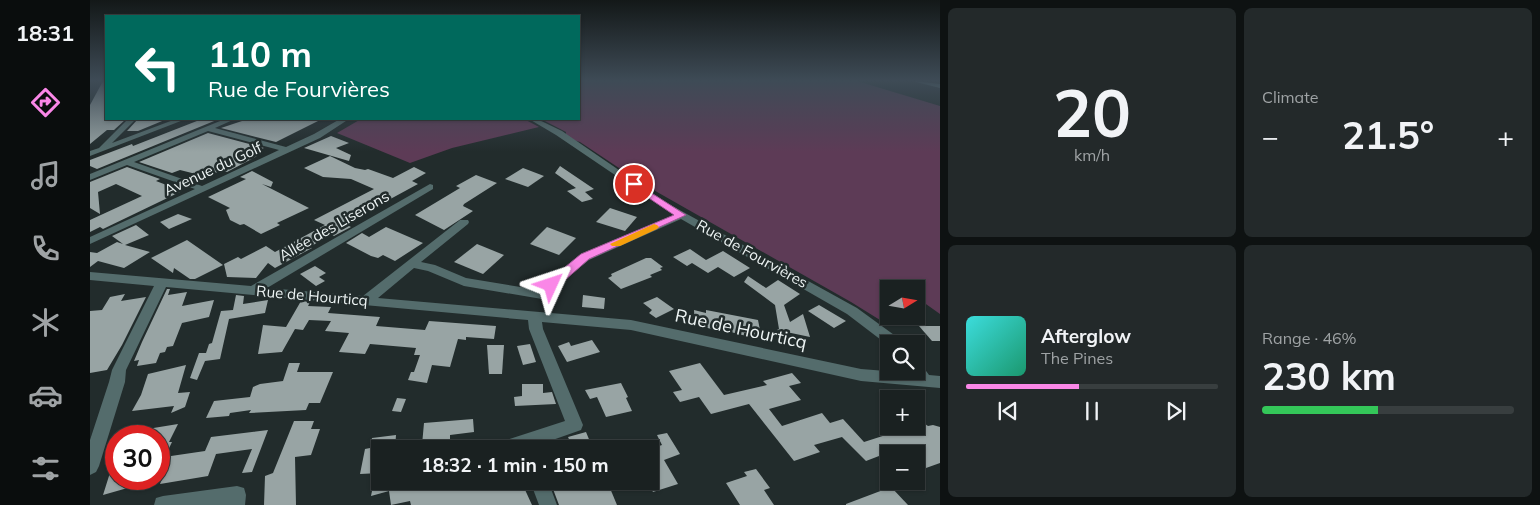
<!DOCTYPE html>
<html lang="en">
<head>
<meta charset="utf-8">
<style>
	:root { --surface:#1a2121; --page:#23292a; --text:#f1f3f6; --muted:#9fa3a5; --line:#383e3f; --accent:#fa87e7 }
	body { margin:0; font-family:Mulish,sans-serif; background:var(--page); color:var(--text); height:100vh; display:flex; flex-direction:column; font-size:19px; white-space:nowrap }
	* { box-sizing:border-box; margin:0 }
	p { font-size:16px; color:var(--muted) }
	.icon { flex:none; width:28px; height:28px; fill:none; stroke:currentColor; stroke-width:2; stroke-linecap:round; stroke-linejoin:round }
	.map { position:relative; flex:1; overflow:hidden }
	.drawer { display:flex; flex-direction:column; gap:8px; padding:8px; background:#0e1212; width:600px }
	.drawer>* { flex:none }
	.hud { position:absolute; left:15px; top:15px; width:475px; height:105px; border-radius:0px; box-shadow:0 1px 4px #0004,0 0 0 1px var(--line); background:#00695c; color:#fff; overflow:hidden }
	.needle { width:32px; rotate:79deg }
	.controls { position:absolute; left:790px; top:280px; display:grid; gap:10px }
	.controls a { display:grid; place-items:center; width:45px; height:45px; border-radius:0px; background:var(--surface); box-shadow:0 1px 4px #0004,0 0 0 1px var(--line); font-size:25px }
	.speed { position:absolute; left:15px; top:425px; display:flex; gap:10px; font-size:25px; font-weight:700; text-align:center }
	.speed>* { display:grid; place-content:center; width:65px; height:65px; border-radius:50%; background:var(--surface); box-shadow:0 1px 4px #0004,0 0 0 1px var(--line); line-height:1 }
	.speed .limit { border:8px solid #d22; background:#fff; color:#111 }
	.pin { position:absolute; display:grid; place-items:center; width:42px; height:42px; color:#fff; margin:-21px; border:2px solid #fff; border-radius:50%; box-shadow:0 1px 5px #0007 }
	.me { position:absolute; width:55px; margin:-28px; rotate:48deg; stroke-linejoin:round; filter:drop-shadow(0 0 4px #0008) }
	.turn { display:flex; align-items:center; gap:18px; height:105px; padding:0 20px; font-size:22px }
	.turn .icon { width:65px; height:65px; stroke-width:2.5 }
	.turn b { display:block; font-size:35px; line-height:42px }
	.big { font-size:38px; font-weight:700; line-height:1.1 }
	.drawer .widget { flex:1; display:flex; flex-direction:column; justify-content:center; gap:8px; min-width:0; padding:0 18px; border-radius:8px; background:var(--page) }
	.drawer .dial { align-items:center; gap:0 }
	.dial b { font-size:65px; line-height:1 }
	.song { display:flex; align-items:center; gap:15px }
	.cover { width:60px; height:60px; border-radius:8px; background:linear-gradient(135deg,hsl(180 70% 55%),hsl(160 70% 35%)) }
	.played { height:5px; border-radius:2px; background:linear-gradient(90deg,var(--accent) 45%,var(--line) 45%) }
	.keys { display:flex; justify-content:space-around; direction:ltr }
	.heat { display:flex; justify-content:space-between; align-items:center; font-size:28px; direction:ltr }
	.charge { height:8px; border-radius:4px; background:linear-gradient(90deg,#34c759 46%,var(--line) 0) }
	.drawer .tiles { flex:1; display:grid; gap:8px; grid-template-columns:repeat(2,1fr) }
	.trip { position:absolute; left:281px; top:440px; width:288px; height:50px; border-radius:0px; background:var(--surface); box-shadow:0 1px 4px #0004,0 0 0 1px var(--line); font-weight:700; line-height:50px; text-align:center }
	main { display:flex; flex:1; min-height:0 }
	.tabs { display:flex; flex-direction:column; width:90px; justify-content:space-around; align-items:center; background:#0a0d0d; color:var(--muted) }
	.tabs .icon { width:35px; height:35px }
	.tabs .active { color:var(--accent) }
	.tabs b { font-size:22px; color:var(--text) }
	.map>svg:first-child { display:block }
	.green { fill:#5d3b56 }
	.building { fill:#98a4a4 }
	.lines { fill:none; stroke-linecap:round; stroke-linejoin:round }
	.street { fill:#546c6c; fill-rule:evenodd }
	.secondary { fill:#6a9191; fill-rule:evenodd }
	.route { fill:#fa87e7; stroke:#a25896 }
	.slow { fill:#f59e0b }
	.labels { text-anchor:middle; stroke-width:5; stroke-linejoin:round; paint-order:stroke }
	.street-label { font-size:15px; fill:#edf4f4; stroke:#222c2c }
	.near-street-label { font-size:18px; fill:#edf4f4; stroke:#222c2c }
</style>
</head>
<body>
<main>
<nav class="tabs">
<b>18:31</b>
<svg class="icon active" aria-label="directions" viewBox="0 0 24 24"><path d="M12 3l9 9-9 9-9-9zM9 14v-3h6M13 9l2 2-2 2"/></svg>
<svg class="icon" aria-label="music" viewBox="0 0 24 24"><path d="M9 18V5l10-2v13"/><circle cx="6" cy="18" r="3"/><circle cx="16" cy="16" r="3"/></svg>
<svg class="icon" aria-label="phone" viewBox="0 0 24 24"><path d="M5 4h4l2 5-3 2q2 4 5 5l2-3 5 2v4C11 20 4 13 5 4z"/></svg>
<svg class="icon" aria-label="climate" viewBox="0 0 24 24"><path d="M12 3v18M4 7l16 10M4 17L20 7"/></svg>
<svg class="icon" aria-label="car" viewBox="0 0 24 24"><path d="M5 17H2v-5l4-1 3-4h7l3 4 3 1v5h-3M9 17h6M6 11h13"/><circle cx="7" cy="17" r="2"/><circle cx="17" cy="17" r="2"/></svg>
<svg class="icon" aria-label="filters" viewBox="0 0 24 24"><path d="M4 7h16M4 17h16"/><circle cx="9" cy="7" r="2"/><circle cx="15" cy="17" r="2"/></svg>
</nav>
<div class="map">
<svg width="850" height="505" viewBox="0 0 850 505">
	<rect width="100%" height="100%" fill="#222c2c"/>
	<g class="green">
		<polygon points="489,81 767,81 850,106 850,314 826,297 826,289 799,289 799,316 790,320 761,302 553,184 490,142 483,140 476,135 476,132 451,119 489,119"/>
		<polygon points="271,119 434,119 449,127 362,148 320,163 247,133"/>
	</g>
	<g class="building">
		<polygon points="13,81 16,81 16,119 36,119 24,130 17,130 0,144 0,105"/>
		<polygon points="48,119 77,119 48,131 37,131"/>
		<polygon points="112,119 129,119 7,169 0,166 0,160 42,144 43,146"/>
		<polygon points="158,119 232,119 186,142 131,128"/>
		<polygon points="118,133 174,148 171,149 173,153 137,172 131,170 118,177 90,170 82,173 49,162"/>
		<polygon points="241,136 259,143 246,148 261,155 259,161 214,148"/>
		<polygon points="240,156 265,168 275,170 278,169 303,178 324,167 336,173 322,181 328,184 258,222 260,223 257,225 261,227 244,236 241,234 220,247 222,248 185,268 178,263 166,278 137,277 134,264 148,257 151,259 176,246 185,252 235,225 224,220 284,189 261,179 233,177 214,168"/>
		<polygon points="470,166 504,189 495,192 503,199 492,202 477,191 486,188 465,173"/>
		<polygon points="37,167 70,179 66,181 92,191 13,229 10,227 0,232 0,220 52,196 26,184 8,192 10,214 0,208 0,182"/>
		<polygon points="433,168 454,176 438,187 415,179"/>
		<polygon points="162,171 183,182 181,187 172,184 219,208 187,223 190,225 171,234 154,224 150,225 140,220 136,210 140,208 118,197 156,179 150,177"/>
		<polygon points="386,175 407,183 374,204 373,206 383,211 354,230 325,215 370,188 366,186"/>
		<polygon points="520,208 547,217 535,231 506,222"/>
		<polygon points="88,214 102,219 79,229 70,222"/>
		<polygon points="46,225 59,235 35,245 60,252 34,268 8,261 0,267 0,252 7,253 27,242 33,244 22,236"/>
		<polygon points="296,227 333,243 305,261 293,255 288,258 281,256 256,243 272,233 279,237"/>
		<polygon points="457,227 486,238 469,255 440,244"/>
		<polygon points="97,240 133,265 105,279 100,279 84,268 83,273 61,258"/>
		<polygon points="387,244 414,255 393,274 364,262"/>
		<polygon points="600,249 616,260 633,251 660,268 644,277 628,267 618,273 602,263 597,266 583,257"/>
		<polygon points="556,258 561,258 573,267 570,268 572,270 560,275 562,277 531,289 518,278 522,276 521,274"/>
		<polygon points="225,266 236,273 229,277 235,281 226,286 210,274"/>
		<polygon points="658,276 676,288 688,280 710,294 694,305 700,322 713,314 720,337 687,330 689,329 685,305 654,282"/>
		<polygon points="77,289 80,289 78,295 97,292 92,306 124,300 119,317 92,323 83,346 77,347 75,352 70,353 66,363 47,366 49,360 44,361 52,342"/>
		<polygon points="35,294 31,301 56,297 32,345 17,370 0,373 0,311 12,310 20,297"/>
		<polygon points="146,295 154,296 153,304 178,300 175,313 139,319 130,359 115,361 107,380 100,378 109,353 116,353 119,344 122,343 131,311 143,310"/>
		<polygon points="493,295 515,298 514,309 492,307"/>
		<polygon points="567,297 584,309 566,318 559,313 562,310 553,303"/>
		<polygon points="211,301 220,302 218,306 241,307 238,313 290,317 286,326 335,330 339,321 406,326 404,339 376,337 376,340 368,339 360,367 342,365 337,383 318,380 321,372 324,372 330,355 324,355 326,348 280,344 275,354 249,352 259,333 235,331 241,321 219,320 213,330 205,329 192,352 168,354 173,325 196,327"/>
		<polygon points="729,305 756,321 744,328 718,311"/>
		<polygon points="604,310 616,313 616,310 668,320 672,340 625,328 626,330 605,325"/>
		<polygon points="829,326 850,326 850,341 842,341"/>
		<polygon points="502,340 510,352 477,362 468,346 479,342 481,346"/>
		<polygon points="440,344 446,362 433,365 427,346"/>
		<polygon points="397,345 414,345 412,374 399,374"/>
		<polygon points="199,363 210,363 207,372 243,372 230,403 219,403 216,410 159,413 161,410 140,413 139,416 116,418 124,401 160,397 163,387 170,384 193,381"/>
		<polygon points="610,363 634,395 677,385 673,381 702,373 711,383 699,386 711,400 679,409 692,426 732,413 740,423 753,419 774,442 802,433 805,426 817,426 819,428 835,424 838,426 843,425 850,427 850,463 836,468 832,464 826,466 826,454 805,454 802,451 776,461 752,437 724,445 730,452 704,461 659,404 621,414 609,397 590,402 583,392 592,390 579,371"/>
		<polygon points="96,365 88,393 100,392 95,407 81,413 84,406 42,411 51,395 58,374"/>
		<polygon points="531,383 538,397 536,398 542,411 516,417 507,397 500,399 495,390"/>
		<polygon points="432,384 453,384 453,393 462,392 466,404 425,406 424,397 432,396"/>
		<polygon points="307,398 316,399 311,412 302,411"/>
		<polygon points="383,419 384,432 360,435 360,442 332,445 334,423"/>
		<polygon points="204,421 224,421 221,429 230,429 221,455 205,457 206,505 174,505 175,476 183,473"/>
		<polygon points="88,424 79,442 82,442 69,469 69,436 45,436 45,431"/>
		<polygon points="178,430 162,472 152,473 162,449 126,454 118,476 70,484 81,456 115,451 121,437"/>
		<polygon points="496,432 503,449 491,449 490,446 483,448 478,437"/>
		<polygon points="577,433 590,454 574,460 588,484 563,492 557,481 560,481 560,449 572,445 567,435"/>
		<polygon points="306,435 305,449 290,449 290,473 270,474 275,449 280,448 282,438"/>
		<polygon points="24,460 26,461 26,479 62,479 62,481 13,495"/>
		<polygon points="666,469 680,488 674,490 684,505 650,505 636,483 657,476 654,472"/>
		<polygon points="284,481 323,481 323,483 345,481 347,489 368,481 431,481 442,505 321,505 320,501 301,505 299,491 281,496"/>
		<polygon points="460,481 517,481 527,505 469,505"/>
		<polygon points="801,487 818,505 756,505 756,504"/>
	</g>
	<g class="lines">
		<g class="street">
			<polygon points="38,119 46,119 22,143 86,119 96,119 0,156 0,151 9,148"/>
			<path d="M135,119H145L125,128L196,147L224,134L250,119H259L230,138L0,244V237L105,189L37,165L0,180V174ZM118,131L189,150L112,186L44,162Z"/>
			<polygon points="439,119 447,119 472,131 577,203 767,308 811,340 813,344 799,344 799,346 757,314 591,219 499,260 475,279 456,298 452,299 374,286 338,271 324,268 288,298 541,320 771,369 821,373 820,371 826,371 826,362 831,364 839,375 850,376 850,388 771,381 541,330 452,322 453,329 493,425 491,430 437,449 404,449 407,443 475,421 439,329 438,320 76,287 36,370 35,382 9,466 6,472 0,475 0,440 19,382 22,370 64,286 0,280 0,272 161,286 340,184 343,185 343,189 177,288 273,296 370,220 378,220 379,222 378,224 331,262 345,265 376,278 449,290 467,273 491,254 584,215 466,135"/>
			<polygon points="440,481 458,481 467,505 449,505"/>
			<polygon points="147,486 154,488 156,495 155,505 64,505 66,498 73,496"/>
		</g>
		<polygon class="secondary" points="825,81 850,84 850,88 826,82"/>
	</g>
	<linearGradient id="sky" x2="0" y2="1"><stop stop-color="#131818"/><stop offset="0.53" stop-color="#3e4b56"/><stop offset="1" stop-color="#3e4b56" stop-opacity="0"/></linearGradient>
	<rect width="850" height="152" fill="url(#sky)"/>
	<polygon class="route" points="544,182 596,215 499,259 466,288 457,288 455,285 457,282 491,254 584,215 541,186 539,184"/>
	<polygon class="slow" points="564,224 567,225 569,227 567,229 530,246 522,246 520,244"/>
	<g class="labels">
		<g class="street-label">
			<text transform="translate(123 169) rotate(-25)" y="5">Avenue du Golf</text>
			<text transform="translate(244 226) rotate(-30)" y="5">Allée des Liserons</text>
			<text transform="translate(662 254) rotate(29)" y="5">Rue de Fourvières</text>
			<text transform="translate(222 296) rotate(5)" y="5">Rue de Hourticq</text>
		</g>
		<g class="near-street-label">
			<text transform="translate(651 329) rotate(12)" y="6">Rue de Hourticq</text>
		</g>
	</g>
</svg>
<div class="controls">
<a><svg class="needle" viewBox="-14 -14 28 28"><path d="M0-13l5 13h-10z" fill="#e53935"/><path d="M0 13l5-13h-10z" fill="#9fa3a5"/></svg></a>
<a><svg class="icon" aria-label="search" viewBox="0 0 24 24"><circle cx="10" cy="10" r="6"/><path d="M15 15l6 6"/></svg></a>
<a>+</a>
<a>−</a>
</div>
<div class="speed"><div class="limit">30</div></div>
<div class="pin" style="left:544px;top:184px;background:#d93025"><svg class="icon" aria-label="arrive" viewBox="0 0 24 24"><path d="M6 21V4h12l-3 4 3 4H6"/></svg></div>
<svg class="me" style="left:461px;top:285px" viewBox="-20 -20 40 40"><path d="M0-17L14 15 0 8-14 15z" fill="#fa87e7" stroke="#fff" stroke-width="4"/></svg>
<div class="trip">18:32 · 1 min · 150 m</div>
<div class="hud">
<div class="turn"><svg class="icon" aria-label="left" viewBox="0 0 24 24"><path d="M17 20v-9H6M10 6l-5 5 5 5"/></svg><div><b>110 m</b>Rue de Fourvières</div></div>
</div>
</div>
<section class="drawer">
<div class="tiles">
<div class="widget dial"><b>20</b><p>km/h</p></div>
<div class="widget"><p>Climate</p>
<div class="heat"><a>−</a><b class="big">21.5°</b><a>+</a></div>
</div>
<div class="widget">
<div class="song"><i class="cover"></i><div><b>Afterglow</b><p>The Pines</p></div></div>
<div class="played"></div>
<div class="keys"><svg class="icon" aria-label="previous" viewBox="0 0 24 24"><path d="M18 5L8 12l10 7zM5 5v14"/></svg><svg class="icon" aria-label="pause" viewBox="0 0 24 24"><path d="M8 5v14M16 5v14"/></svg><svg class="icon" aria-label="next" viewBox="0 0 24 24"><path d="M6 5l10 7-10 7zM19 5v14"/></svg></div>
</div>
<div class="widget"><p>Range · 46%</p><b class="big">230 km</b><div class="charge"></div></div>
</div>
</section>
</main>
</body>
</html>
